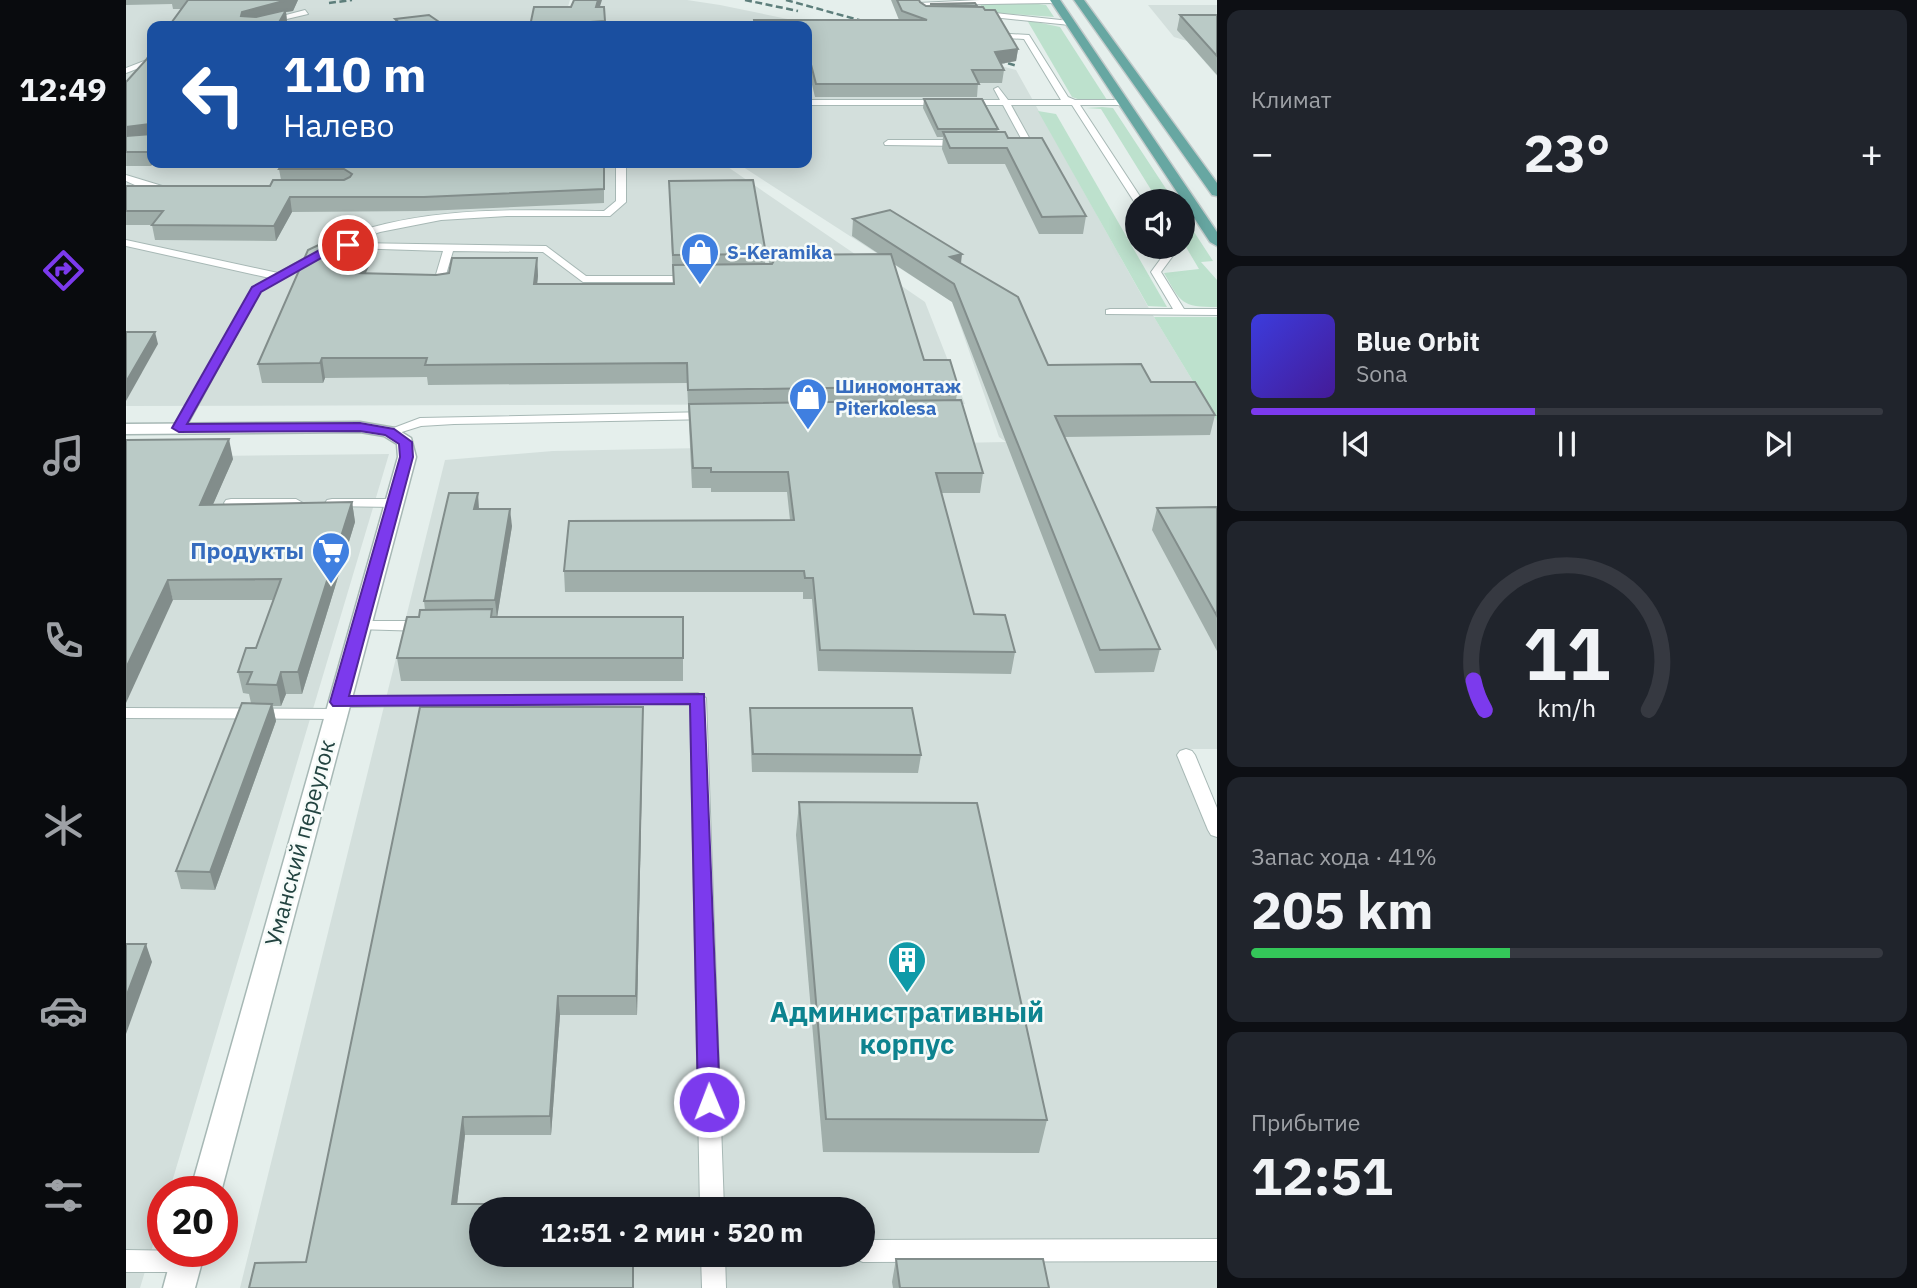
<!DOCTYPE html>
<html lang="ru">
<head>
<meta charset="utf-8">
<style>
	:root { --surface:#171b24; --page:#20242c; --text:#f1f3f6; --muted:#9ea1a6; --line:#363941; --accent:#7c3aed }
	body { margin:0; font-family:"IBM Plex Sans",sans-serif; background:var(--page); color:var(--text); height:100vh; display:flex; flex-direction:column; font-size:26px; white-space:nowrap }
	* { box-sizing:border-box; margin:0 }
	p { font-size:23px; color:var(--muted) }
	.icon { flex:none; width:38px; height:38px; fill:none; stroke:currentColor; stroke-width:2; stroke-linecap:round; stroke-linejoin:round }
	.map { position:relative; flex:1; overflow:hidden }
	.panel { display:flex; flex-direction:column; gap:10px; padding:10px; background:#0d0f14; width:700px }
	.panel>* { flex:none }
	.top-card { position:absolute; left:21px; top:21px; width:665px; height:147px; border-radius:14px; box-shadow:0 4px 18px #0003; background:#1a4fa0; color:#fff; overflow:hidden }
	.buttons { position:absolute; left:999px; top:189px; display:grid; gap:14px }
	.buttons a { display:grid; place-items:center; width:70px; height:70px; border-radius:50%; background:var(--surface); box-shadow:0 4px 18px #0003; font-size:35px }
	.speed { position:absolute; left:21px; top:1176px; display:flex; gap:14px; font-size:35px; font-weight:700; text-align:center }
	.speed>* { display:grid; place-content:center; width:91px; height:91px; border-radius:50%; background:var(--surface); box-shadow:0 4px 18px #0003; line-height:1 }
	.speed .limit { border:10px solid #d22; background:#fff; color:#111 }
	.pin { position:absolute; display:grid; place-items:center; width:60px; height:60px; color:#fff; margin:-30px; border:4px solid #fff; border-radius:50%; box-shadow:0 2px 7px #0007 }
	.me { position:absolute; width:77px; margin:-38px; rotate:359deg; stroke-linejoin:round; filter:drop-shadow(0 0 5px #0008) }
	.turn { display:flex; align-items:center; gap:24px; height:147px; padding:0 21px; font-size:32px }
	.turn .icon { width:91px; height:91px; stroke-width:2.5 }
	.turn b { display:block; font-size:49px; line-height:60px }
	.big { font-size:52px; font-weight:800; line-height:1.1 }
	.panel .card { flex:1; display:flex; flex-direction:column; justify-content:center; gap:10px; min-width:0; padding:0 24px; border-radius:14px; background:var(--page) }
	.panel .dial { align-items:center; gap:0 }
	.dial svg { height:182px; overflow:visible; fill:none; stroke:var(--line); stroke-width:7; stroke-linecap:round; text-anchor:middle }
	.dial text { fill:var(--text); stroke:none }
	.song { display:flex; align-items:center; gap:21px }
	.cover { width:84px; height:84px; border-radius:10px; background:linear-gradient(135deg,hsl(240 70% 55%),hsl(260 70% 35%)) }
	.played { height:7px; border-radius:4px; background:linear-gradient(90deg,var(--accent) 45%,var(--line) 45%) }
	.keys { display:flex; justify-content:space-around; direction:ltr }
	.heat { display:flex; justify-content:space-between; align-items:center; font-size:38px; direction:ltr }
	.charge { height:10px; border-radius:5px; background:linear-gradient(90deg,#34c759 41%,var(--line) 0) }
	.trip { position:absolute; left:343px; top:1197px; width:406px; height:70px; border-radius:35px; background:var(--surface); box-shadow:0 4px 18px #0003; font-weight:800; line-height:70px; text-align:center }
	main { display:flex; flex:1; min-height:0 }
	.menu { display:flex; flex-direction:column; width:126px; justify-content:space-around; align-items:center; background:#090b0e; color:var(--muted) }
	.menu .icon { width:49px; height:49px }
	.menu .current { color:var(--accent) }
	.menu b { font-size:32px; color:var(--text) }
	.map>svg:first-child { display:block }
	.built { fill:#d3dfdc; fill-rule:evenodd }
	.green { fill:#bde1cd }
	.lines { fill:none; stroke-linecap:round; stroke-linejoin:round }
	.service-casing { stroke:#a7b8b5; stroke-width:2 }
	.tertiary-casing { stroke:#a7b8b5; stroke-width:3 }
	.primary-casing { stroke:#c1caca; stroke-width:3 }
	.service { fill:#fff; fill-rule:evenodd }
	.tertiary { fill:#fff; fill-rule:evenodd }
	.primary { fill:#67a7a2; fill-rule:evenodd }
	.rail { stroke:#5d7e7b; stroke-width:2.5; stroke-dasharray:7 3.5; stroke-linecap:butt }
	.wall { fill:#a0aeaa }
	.shaded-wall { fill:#828d8b }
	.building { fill:#bacac6; stroke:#828d8b; stroke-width:2 }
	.route { fill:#7c3aed; stroke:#51269a; stroke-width:2 }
	.labels { text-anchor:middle; stroke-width:5; stroke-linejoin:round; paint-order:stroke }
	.far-shop-label { font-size:19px; font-weight:bold; fill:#366cbe; stroke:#f6fbf9; text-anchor:start }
	.shop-label { font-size:23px; font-weight:bold; fill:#366cbe; stroke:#f6fbf9; text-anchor:end }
	.street-label { font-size:23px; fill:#224340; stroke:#f6fbf9 }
	.near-culture-label { font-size:28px; font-weight:bold; fill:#0d838f; stroke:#f6fbf9 }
</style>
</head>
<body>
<main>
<nav class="menu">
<b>12:49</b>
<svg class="icon current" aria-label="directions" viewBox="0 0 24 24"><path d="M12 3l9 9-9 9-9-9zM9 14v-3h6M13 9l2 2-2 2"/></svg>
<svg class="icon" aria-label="music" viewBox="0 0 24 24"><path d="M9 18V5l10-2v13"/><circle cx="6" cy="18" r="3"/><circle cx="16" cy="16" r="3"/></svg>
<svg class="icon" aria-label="phone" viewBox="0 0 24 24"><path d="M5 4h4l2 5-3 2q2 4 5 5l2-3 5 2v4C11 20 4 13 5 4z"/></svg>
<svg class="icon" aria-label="climate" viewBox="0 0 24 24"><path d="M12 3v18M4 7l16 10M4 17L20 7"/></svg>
<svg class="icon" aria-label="car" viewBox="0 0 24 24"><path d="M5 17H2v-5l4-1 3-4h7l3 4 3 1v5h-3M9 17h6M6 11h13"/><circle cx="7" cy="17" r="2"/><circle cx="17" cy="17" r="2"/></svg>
<svg class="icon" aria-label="filters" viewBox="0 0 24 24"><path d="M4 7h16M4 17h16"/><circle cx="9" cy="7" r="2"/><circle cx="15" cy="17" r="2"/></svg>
</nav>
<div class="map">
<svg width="1091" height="1288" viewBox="0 0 1091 1288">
	<rect width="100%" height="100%" fill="#e5efec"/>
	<g class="built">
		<polygon points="0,0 444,0 436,26 26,26 26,163 596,163 799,302 839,404 0,406"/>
		<path d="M453,0H561L594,5L822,52L890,70L1025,312L1091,421V749H1062L1091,825V1288H114L319,460L427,451L880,442L873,437L826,302L611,163H681V26H443ZM355,1209H737V1255H355Z"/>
		<polygon points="1022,5 1091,5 1091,76 1061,41 1048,37"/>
		<polygon points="263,454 43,1192 37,1192 37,1212 14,1288 0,1288 0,457"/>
	</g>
	<g class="green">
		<polygon points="854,4 912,4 920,5 928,17 859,12"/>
		<polygon points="901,20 934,27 981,100 957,101 946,97"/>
		<polygon points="976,107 987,108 1048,201 1032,201 975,109 960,108"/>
		<polygon points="912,111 930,114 1041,307 1022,306"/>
		<path d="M1057,215L1087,261L1075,262L1091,280V307C1055,307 1055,303 1038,273L1073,269L1057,242Z"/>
		<polygon points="1028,317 1091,317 1091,421"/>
	</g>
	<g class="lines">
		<defs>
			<g id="service">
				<polygon points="854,0 932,0 933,1 929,3 800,5 802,11 813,11 810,15 796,15 792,3"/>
				<polygon points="179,10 182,14 131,26 119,26"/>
				<polygon points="850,11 944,21 948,23 944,25 847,15"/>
				<path d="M884,34L903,35L942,97L949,100H1000L1001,102L997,105H954L1017,201L1009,203L946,105H885L906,143C901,147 888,147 883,143L896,140L877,105H681V100H874L868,89L872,87L882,100H935L898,39L881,38Z"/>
				<polygon points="26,58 26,63 0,73 0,68"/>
				<polygon points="762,140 837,140 841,143 837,146 759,145 758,143"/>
				<path d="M490,163H500V202L484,216H381L315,220L254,232L219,244L214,241C225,232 244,228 259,224C331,207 404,210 478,211L490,201Z"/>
				<path d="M0,175L46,189C33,197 13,187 0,181Z"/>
				<polygon points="0,240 152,273 189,252 198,254 134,292 58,431 48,431 47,428 125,290 144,278 0,246"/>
				<polygon points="228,243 420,246 460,276 569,276 574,279 569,282 457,282 417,252 327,251 316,288 311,291 306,288 317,251 224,248 224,244"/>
				<polygon points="1035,247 1045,247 1049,253 1035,272 1058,309 1091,309 1091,315 980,314 980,310 984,309 1047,309 1025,272 1039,253"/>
				<polygon points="583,412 587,413 587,419 328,424 295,426 263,436 257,432 294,418"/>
				<polygon points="105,499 170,499 177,503 170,507 100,506 98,503 100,500"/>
				<polygon points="206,499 268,499 275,503 268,507 201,506 199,503 201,500"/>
				<polygon points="234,621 298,621 306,626 298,631 229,629 226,626"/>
				<polygon points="572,693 580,698 598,1209 574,1209 564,703 213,707 205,702 213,697"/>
				<polygon points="0,708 209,709 217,714 209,719 0,718"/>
				<polygon points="1060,749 1066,751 1069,755 1091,808 1091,837 1085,835 1082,830 1051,755 1054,751"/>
				<polygon points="1091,1239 1091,1261 737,1262 729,1259 727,1255 737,1255 737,1240"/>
				<polygon points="0,1250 64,1251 69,1253 72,1261 69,1269 60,1272 0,1272"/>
				<polygon points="575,1255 599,1255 600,1288 576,1288"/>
			</g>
			<g id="tertiary">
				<polygon points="234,422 269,428 285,438 290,457 95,1192 64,1192 272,457 271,444 258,436 234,432 0,434 0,424"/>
				<polygon points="47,1251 79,1251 69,1288 37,1288"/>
			</g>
			<g id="primary">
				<polygon points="924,0 934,0 1091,232 1091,246 1084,242"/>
				<polygon points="948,0 958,0 1091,183 1091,196 1086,195"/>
			</g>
		</defs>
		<use href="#service" class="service-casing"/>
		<use href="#tertiary" class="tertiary-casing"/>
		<use href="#primary" class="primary-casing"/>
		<use href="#service" class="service"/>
		<use href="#tertiary" class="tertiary"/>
		<use href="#primary" class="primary"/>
		<g class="rail">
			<polyline points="619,0 672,11"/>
			<polyline points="660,0 755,26"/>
			<polyline points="203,3 226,0"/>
			<polyline points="862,57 891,66"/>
		</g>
	</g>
	<g class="wall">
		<polygon points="0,0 172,0 167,11 160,12 161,22 159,26 43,26 55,9 47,9 46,4 0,5"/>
		<polygon points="765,0 793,0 794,2 800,6 804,6 804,4 851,6 851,7 859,10 892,49 890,61 875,64 878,70 876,83 852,83 851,97 689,97 681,64 681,26 628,26 628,20 773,20"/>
		<polygon points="1054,15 1091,15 1091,75 1051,30"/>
		<polygon points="269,19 319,26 270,26"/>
		<polygon points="20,60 25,166 0,166 0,82"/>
		<polygon points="798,99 872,129 871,132 882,138 960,216 957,234 913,234 879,164 822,164 816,149 817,137 811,137 797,108"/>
		<polygon points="478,163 478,203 299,211 166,212 150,241 29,240 26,225 0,225 0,186 144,186 155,180 153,169"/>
		<polygon points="543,181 640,254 639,264 643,264 644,255 753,254 726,236 727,219 835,263 922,365 1025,382 1089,415 1084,435 938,437 1034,649 1028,672 969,673 826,302 768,264 798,360 832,386 830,400 857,473 854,493 815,493 848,614 889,652 885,674 692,671 686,599 677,599 677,592 439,592 438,571 664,520 661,492 585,492 585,488 566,488 561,383 302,385 301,377 199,378 197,383 136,383 132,364 248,233 250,251 239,274 310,275 411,258 412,276 411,284 547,284"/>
		<polygon points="0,440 107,459 87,504 226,502 229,522 176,694 160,694 155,706 147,706 150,721 89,890 55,889 50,871 125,703 123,694 117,693 112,672 130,648 148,600 47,600"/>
		<polygon points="1091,507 1091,651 1026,530 1031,508"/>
		<polygon points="353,509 386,526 371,617 557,617 557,681 275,681 271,658 293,617 299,610 298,601"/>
		<polygon points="624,708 795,755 792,773 626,772 624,725"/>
		<polygon points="517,724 511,1015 434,1015 425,1135 339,1135 331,1204 508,1255 508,1288 123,1288 180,1262"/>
		<polygon points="673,802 921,1120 913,1153 697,1152 670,835"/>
		<polygon points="770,1259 923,1288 767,1288 766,1282"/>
	</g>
	<g class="shaded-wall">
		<polygon points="161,0 172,0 167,11 160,12 161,22 159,26 118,23 115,16 116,12"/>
		<polygon points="472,0 476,0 470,19 470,7"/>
		<polygon points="479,21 479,26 466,26 466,22"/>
		<polygon points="892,49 890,61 867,65 869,52"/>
		<polygon points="23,124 26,137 0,141 0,127"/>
		<polygon points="26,146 27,163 25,166 22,152"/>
		<polygon points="164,197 166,212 150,241 148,226"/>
		<polygon points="248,233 250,251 231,292 228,273"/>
		<polygon points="836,254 834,272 824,257"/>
		<polygon points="411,258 412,276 409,303 408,284"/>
		<polygon points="29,332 32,344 0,401 0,382"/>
		<polygon points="196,358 199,378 197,383 194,363"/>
		<polygon points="103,439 107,459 78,525 74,505"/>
		<polygon points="352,493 353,509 348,509"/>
		<polygon points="226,502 229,522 176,694 172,672"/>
		<polygon points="384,509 386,526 371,618 369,600"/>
		<polygon points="42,580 47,600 0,703 0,668"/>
		<polygon points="155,672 160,694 155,706 151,685"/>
		<polygon points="146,704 150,721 89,890 84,872"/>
		<polygon points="517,707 517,724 511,1015 510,996"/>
		<polygon points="20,944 26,962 0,1034 0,997"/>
		<polygon points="432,996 434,1015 425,1135 424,1116"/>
		<polygon points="337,1117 339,1135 329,1222 326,1204"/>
	</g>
	<g class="building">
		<polygon points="62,0 161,0 116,12 115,16 130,17 160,10 151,26 43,26"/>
		<polygon points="448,0 472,0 470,7 478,7 479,21 466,22 468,26 404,26 408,7 445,7"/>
		<polygon points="771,0 793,0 794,2 800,6 857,7 859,10 869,10 892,49 869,52 878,70 846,70 853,84 690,84 681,49 681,26 629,26 628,20 801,20 776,11"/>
		<polygon points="849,3 851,6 804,4"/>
		<polygon points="303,15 319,26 277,26 269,19"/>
		<polygon points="1054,15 1091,15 1091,56"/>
		<polygon points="26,51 26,146 22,152 0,152 0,136 25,134 23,124 0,127 0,82 20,60"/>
		<polygon points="798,99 856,99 872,129 812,129"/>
		<polygon points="817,132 879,132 882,138 916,138 960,216 916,217 881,148 824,148"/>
		<polygon points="157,163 478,163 478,189 298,197 164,197 148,226 26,225 37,211 0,211 0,186 144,186 147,180 218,180 224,177 226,174 218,169 153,169"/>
		<polygon points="627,180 640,254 547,255 543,181"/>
		<polygon points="764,210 836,254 824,257 892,297 922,365 1015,364 1025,382 1069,382 1089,415 929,416 1034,649 974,650 828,284 727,219"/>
		<polygon points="220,232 248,233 228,273 310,275 323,273 326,258 411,258 408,284 548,284 547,265 646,264 649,259 644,255 765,254 798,360 824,360 832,386 562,390 561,363 299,365 301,358 196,358 194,363 132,364 182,250"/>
		<polygon points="0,332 29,332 0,382"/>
		<polygon points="835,400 857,473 810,473 848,614 879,615 889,652 694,650 687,578 679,578 678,571 438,571 443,521 668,520 662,472 585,472 585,468 567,468 563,404"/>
		<polygon points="103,439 74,505 226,502 172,672 155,672 151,685 121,684 126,672 112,672 120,648 130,648 155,579 42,580 0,668 0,440"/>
		<polygon points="323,493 352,493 348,509 384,509 369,600 298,601"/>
		<polygon points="1091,507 1091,616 1031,508"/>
		<polygon points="366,609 365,617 557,617 557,658 271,658 281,617 293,617 294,610"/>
		<polygon points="116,703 146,704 84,872 50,871"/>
		<polygon points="294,707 517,707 510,996 432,996 424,1116 337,1117 326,1204 508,1204 508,1209 355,1209 355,1255 507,1255 507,1288 123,1288 129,1263 180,1262"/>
		<polygon points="624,708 786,708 795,755 627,754"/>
		<polygon points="673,802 851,803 921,1120 700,1119"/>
		<polygon points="0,944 20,944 0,997"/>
		<polygon points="770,1259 917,1259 923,1288 774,1288"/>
	</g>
	<polygon class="route" points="208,242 228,245 213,248 135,292 61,424 234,423 268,429 286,442 287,457 223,696 578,694 594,1102 591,1108 583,1111 575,1108 572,1102 564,704 207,706 204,702 274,457 273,444 259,435 234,431 53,432 46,428 126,287"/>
	<defs>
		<symbol id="shop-pin" viewBox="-11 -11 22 30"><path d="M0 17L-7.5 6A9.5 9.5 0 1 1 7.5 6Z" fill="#3f7fe0" stroke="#f6fbf9"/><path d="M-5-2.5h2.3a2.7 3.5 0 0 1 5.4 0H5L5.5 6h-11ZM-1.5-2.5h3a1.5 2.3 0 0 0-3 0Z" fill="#fff"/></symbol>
		<symbol id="supermarket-pin" viewBox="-11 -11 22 30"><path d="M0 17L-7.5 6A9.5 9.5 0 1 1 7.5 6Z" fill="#3f7fe0" stroke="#f6fbf9"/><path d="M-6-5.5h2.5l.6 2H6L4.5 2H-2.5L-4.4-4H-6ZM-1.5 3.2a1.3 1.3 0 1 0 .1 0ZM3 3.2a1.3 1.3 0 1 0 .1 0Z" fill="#fff"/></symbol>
		<symbol id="building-pin" viewBox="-11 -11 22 30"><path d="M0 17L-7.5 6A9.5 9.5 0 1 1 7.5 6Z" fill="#0f9aa8" stroke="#f6fbf9"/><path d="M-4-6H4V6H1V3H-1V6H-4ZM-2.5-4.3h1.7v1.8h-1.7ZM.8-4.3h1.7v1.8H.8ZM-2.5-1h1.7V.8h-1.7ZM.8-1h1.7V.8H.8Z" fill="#fff"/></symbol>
	</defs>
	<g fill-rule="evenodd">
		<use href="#shop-pin" x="552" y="230" width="44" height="60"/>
		<use href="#shop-pin" x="660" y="375" width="44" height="60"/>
		<use href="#supermarket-pin" x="183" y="529" width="44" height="60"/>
		<use href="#building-pin" x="759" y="938" width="44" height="60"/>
	</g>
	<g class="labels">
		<g class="far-shop-label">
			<text x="601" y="259">S-Keramika</text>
			<text x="709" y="393">Шиномонтаж<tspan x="709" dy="22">Piterkolesa</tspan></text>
		</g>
		<g class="shop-label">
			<text x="178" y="559">Продукты</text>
		</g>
		<g class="street-label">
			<text transform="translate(174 843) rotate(-75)" y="8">Уманский переулок</text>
		</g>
		<g class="near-culture-label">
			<text x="781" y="1022">Административный<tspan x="781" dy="32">корпус</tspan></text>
		</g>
	</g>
</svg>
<div class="buttons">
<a><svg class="icon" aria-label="sound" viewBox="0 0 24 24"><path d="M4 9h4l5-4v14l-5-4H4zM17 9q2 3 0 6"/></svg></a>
</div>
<div class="speed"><div class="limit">20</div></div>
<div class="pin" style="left:222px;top:245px;background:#d93025"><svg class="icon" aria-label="arrive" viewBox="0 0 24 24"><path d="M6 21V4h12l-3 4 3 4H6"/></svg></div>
<svg class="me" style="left:583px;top:1102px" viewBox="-20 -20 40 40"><circle r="17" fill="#7c3aed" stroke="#fff" stroke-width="3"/><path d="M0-11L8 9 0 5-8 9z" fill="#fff"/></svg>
<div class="trip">12:51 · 2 мин · 520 m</div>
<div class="top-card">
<div class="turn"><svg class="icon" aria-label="left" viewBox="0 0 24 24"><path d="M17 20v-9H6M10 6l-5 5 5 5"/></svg><div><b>110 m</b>Налево</div></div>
</div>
</div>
<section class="panel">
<div class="card"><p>Климат</p>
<div class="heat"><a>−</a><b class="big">23°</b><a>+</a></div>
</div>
<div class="card">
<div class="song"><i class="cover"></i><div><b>Blue Orbit</b><p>Sona</p></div></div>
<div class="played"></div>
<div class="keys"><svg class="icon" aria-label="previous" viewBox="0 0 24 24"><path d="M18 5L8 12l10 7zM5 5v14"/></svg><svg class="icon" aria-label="pause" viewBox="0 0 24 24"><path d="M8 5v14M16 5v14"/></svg><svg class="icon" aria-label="next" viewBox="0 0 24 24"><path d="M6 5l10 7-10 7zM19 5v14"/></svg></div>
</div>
<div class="card dial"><svg viewBox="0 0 100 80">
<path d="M14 69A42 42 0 1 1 86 69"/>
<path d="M14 69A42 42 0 0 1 9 56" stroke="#7c3aed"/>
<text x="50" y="56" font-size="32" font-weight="700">11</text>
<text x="50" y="72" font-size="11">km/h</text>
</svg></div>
<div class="card"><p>Запас хода · 41%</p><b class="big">205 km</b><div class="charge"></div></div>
<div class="card"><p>Прибытие</p><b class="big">12:51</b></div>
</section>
</main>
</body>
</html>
